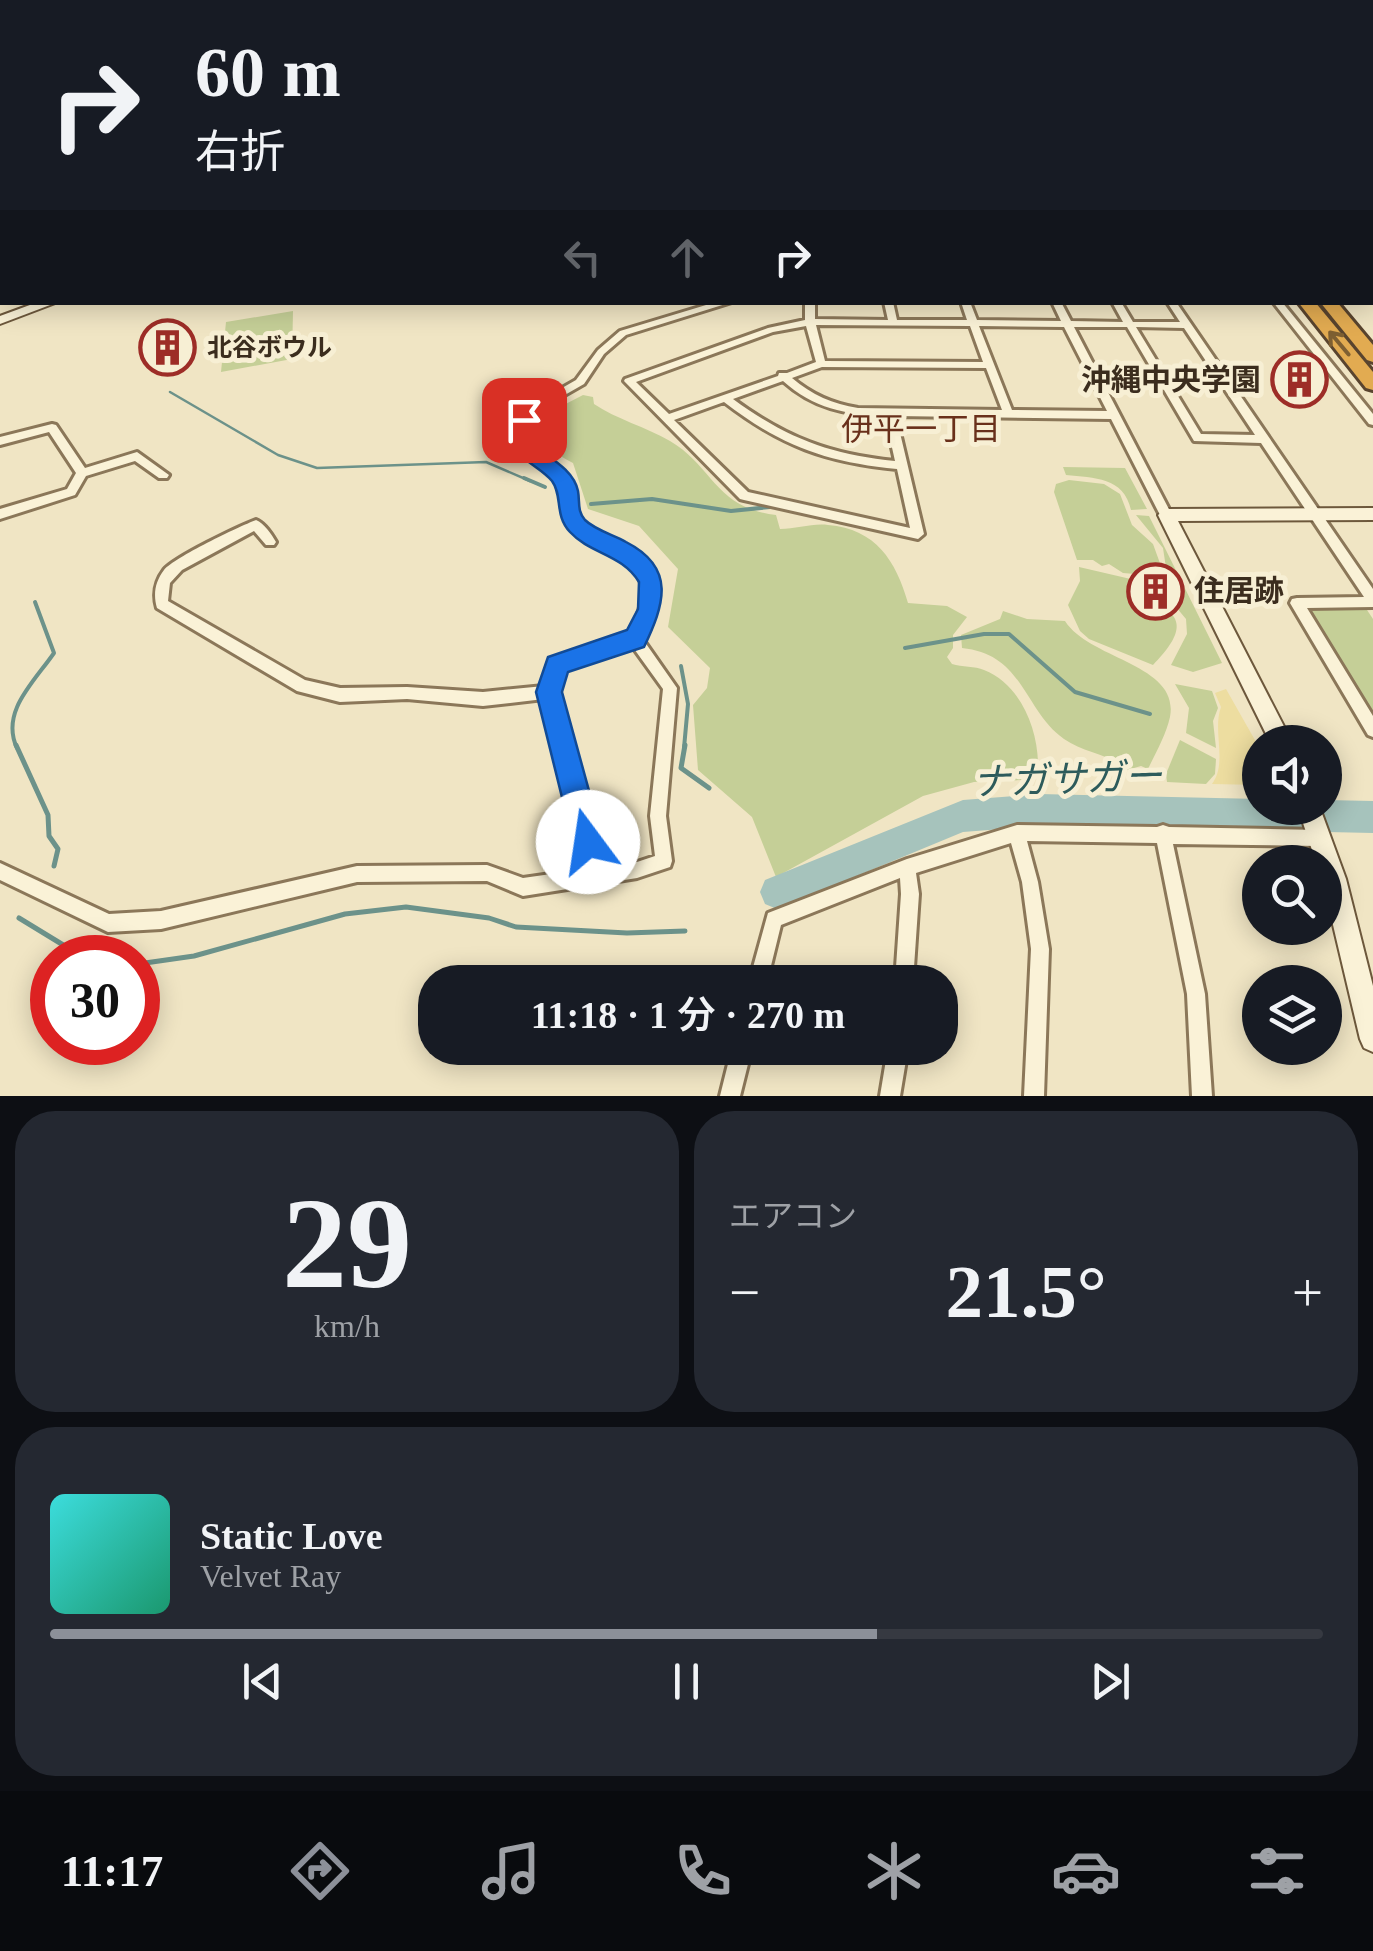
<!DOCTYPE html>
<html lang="ja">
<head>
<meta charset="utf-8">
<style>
	:root { --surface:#171b24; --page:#242831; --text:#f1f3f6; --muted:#9ea1a6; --line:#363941; --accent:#8c9099 }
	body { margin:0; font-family:"Times New Roman","Noto Sans JP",serif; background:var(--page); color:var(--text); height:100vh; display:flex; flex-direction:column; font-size:38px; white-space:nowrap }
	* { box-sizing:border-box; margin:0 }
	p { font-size:32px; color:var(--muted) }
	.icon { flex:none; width:55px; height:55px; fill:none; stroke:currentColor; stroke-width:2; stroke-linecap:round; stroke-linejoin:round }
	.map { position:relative; height:1096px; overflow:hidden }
	.panel { display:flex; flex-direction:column; gap:15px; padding:15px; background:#0d0f14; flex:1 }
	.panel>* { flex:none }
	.hud { position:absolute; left:0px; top:0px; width:1375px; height:305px; box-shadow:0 5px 25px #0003; background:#171b24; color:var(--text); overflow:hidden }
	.buttons { position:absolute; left:1242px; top:725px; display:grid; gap:20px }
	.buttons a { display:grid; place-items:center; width:100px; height:100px; border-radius:50%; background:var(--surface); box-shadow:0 5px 25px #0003; font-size:50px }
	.speed { position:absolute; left:30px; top:935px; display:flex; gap:20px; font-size:50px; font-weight:700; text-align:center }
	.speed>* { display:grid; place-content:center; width:130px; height:130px; border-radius:50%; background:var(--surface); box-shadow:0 5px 25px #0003; line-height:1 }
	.speed .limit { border:15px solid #d22; background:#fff; color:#111 }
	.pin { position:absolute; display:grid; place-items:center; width:85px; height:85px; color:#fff; margin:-42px; border-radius:20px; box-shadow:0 5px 15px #0006 }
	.me { position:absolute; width:110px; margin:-55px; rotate:346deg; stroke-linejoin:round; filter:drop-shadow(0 0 8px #0008) }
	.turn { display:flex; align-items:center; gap:35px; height:210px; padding:0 30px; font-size:45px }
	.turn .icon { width:130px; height:130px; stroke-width:2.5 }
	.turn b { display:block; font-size:70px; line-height:85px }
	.lanes { display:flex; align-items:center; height:95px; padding:0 30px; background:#0003; justify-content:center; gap:50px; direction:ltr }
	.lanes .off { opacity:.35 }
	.big { font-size:75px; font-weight:600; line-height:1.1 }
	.panel .card { flex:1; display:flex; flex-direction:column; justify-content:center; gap:15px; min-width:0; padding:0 35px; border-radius:40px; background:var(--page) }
	.panel .dial { align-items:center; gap:0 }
	.dial b { font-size:130px; line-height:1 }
	.song { display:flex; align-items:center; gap:30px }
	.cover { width:120px; height:120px; border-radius:15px; background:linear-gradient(135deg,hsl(180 70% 55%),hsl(160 70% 35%)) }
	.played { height:10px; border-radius:5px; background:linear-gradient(90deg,var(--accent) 65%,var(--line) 65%) }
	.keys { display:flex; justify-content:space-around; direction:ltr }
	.heat { display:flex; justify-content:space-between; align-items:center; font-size:55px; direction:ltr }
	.panel .tiles { flex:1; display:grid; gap:15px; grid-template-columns:1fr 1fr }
	.card:last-child { grid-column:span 2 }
	.trip { position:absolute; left:418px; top:965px; width:540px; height:100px; border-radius:40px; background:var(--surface); box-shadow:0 5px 25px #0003; font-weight:600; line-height:100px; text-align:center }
	.dock { display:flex; height:160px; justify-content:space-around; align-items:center; background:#090b0e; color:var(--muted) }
	.dock .icon { width:70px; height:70px }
	.dock .current { color:var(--accent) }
	.dock b { font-size:45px; color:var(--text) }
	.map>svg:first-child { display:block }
	.green { fill:#c5cf97 }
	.sand { fill:#eddda0 }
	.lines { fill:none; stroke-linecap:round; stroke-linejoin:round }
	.stream-far2 { stroke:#6c928a; stroke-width:2.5 }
	.stream-far1 { stroke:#6c928a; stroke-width:4 }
	.stream { stroke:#6c928a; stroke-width:5 }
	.river { fill:#a6c3bc; fill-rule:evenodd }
	.street-casing { stroke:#8b7759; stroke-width:6 }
	.secondary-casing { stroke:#6d583c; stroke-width:4 }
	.highway-casing { stroke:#59442e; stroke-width:6 }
	.street { fill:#faf2d7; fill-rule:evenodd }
	.secondary { fill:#faf2d7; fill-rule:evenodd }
	.highway { fill:#e2ab51; fill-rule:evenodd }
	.oneway { stroke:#7e5f32 }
	.route { fill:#1a73e8; stroke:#114b97; stroke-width:2.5 }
	.labels { text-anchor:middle; stroke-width:10; stroke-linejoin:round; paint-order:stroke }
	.far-poi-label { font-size:25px; font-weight:bold; fill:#3b2d1e; stroke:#f7efd4; text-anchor:start }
	.poi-label { font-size:30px; font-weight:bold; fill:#3b2d1e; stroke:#f7efd4; text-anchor:end }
	.neighbourhood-label { font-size:32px; fill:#69301b; stroke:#f7efd4 }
	.near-water-label { font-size:38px; font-style:italic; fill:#2d5b5b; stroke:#f7efd4 }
</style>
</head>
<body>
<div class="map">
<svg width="1373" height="1096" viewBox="0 0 1373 1096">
	<rect width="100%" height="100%" fill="#f0e5c4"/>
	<g class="green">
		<polygon points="293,311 292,359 221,372 226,322"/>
		<path d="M583,395L593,397L594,404C616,419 646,427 670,441C713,466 715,508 776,515L780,529C796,529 813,523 828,525C876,529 896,561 908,603L947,606L967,617L953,635V648L947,657L952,664C962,667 975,666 984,670C1020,684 1037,727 1038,762L1022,780L974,782L923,796L776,877L752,817L698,770L693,705L707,688L710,668L668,627L678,569L639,526L588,509L573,463C555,453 542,447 540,424L554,410Z"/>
		<path d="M1063,467L1125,468L1147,509L1131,510C1124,477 1094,478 1066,475Z"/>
		<polygon points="1069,480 1104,484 1120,494 1132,525 1153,544 1161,566 1157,570 1144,567 1135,574 1123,573 1109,564 1102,566 1093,560 1077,560 1054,492 1056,484"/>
		<polygon points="1136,515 1149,516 1222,663 1193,672 1171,665 1187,634 1186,619 1171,601 1163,548"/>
		<path d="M1079,567L1135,580L1145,600C1191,614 1181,636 1153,665L1089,639L1080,631L1068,605L1080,581Z"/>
		<polygon points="1311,608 1367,610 1373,619 1373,717 1309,613"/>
		<path d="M1003,611L1027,619L1065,621C1090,660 1180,664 1170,717C1166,735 1156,752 1148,769L1141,766L1127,770C1110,754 1084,753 1064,739C1024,711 1024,654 962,648L961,635L1000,619Z"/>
		<polygon points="1175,684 1212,691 1218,708 1213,721 1216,748 1186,733 1189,708"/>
		<polygon points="1180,740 1216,759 1215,774 1206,784 1167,782 1166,774"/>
	</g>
	<path class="sand" d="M1226,689L1260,749V785L1212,784C1228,762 1212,732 1221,707L1215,693Z"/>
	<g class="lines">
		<polyline class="stream-far2" points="170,392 278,455 317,468 486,462 530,481"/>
		<g class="stream-far1">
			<polyline points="524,478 545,487"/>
			<polyline points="591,504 652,499 731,511 770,507"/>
			<polyline points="905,648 984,634 1009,634 1075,692 1150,714"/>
			<polyline points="681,666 688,704 684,748"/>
			<path d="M17,748C0,712 34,682 54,653L35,602"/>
		</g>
		<g class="stream">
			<polyline points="16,745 48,815 49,836 58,849 54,866"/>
			<polyline points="685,745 681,768 709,788"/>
			<polyline points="19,918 78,954 97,958"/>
			<polyline points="138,964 194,956 345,914 406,907 489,918 516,927 627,933 685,931"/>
		</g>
		<polygon class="river" points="1039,794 1260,799 1260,808 1325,808 1325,800 1373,801 1373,833 1039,826 963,832 777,909 765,904 760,892 765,880 963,800"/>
		<defs>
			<g id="street">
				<polygon points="10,0 18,0 13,2 6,2"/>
				<polygon points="524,0 547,0 544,2"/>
				<polygon points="645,0 651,0 654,2 648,2"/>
				<polygon points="1299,0 1305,0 1307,2 1302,2"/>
				<polygon points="1334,0 1354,0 1355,1 1351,2"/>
				<rect x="1372" y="123" width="1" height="4"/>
				<rect x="0" y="161" width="2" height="4"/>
				<rect x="0" y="170" width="2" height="5"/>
				<polygon points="1372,266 1373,267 1373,273 1372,273"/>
				<rect x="0" y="292" width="2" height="6"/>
				<path d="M716,302H732L626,335L604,354L584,384L542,408L530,421L532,448C548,460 568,471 573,493C576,503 574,514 582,522C588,530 599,533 608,538C660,564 665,587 642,638L677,688L666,816L672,861L670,867L637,878L523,896L487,881L357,882L161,929L108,932L0,880V863L109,914L161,911L357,866L487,865L523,878L586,869L544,699L483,706L407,699L340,702L297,691L157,608C153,594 155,582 164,570C175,557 238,527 256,520C264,523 272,535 276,542L274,545H266L254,531L182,570L170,583L168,601L305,680L340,688L407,687L483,692L544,686L552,661L596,643L630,634C651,590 647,569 602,546C593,541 582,538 575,531C560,516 567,496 556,480C547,467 531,461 520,450V420L534,404L576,380L598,350L620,331ZM632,646L663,689L650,816L655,856L637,862L602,867L556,692L563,669L598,654Z"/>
				<path d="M805,302H815V319L888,320L884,302H893L897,320H967L961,302H970L977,320L1061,321L1052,302H1061L1071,321L1123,322L1112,302H1121L1133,322H1180L1167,302H1176L1373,589V607L1307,608L1373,716V737L1368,735L1290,603L1292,599L1297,598L1364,597L1261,443L1194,441L1127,327H1074L1172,515L1166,520L1160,515L1111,419L896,416L924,534L918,539L744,500L740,499L624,381L625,379L768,328L805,320ZM816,325L970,326L983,362L825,361ZM806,326L816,362L787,373H779L778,376L669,414L636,382L773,332ZM979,326L1064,327L1107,411L1012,410ZM1136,327L1184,328L1255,435L1201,434ZM822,367L986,368L1002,410L858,408C833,404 812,395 792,378ZM783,381C813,408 846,415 885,416L895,461C831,455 786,438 733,399ZM724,402C781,446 826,462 897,469L910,528L748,492L674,420Z"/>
				<polygon points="1273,302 1282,302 1373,414 1373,425 1369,424"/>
				<polygon points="52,424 56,425 85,468 137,452 169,475 167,478 159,478 135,461 86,476 75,495 0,519 0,509 67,489 76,473 49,432 0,445 0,437"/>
				<polygon points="1017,825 1157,827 1163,825 1169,827 1319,830 1325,832 1327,838 1325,844 1319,846 1173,844 1205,994 1212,1096 1192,1096 1187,994 1157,843 1027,841 1038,882 1049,949 1044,1096 1024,1096 1031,949 1022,882 1011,843 916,873 919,894 913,982 895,982 901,894 900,878 781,925 767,982 749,982 768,913 907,859"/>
				<polygon points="732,1048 752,1048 740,1096 720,1096"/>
				<polygon points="888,1048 908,1048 900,1096 880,1096"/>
			</g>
			<g id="secondary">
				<polygon points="1347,0 1355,0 1357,2 1349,2"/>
				<rect x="0" y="22" width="2" height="5"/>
				<rect x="1372" y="29" width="1" height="4"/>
				<rect x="1372" y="56" width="1" height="4"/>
				<rect x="0" y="134" width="2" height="6"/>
				<rect x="0" y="197" width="2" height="8"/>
				<rect x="1372" y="205" width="1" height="6"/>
				<polygon points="38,302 58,302 0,324 0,316"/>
				<polygon points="1373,508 1373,520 1178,521 1292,742 1270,742 1158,515 1166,509"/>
				<polygon points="1298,808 1320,808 1346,879 1373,986 1373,1052 1364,1048 1360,1039 1325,891 1325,862 1316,862"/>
			</g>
			<g id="highway">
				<polygon points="1244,0 1254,0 1254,2 1245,2"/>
				<polygon points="1298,302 1315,302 1373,372 1373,390 1366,388"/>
				<polygon points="1320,302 1337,302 1373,345 1373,362 1367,360"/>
			</g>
		</defs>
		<use href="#street" class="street-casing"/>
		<use href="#secondary" class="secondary-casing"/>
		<use href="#highway" class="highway-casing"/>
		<use href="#street" class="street"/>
		<use href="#secondary" class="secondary"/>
		<use href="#highway" class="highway"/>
	</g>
	<defs><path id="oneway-shaft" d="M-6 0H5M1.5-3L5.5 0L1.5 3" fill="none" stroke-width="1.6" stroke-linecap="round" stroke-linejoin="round" transform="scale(2.5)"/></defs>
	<use class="oneway" href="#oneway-shaft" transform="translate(1339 343) rotate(-130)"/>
	<path class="route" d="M524,414L534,420L536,447C552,459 574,471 578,491C580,502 577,511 585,520C595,530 614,535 626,542C677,568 664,605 644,647L568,672L562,692L603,842L598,853L588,857L577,853L573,842L536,692L548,657L627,630L638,609L639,582C622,554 590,554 570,532C554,515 563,496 552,481C542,469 526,463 516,450L515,420Z"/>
	<defs>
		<symbol id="building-ring" viewBox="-11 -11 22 22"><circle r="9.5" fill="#f7efd4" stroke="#9d2d27" stroke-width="1.5"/><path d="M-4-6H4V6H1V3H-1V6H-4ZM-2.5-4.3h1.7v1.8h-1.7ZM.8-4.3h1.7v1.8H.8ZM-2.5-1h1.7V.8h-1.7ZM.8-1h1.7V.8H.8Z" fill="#9d2d27"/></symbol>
	</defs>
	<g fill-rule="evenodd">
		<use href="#building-ring" x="136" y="316" width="63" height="63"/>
		<use href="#building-ring" x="1268" y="348" width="63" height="63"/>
		<use href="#building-ring" x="1124" y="560" width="63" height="63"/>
	</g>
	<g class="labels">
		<g class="far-poi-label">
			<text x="207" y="356">北谷ボウル</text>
		</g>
		<g class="poi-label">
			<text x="1261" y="390">沖縄中央学園</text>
			<text x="1194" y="601" text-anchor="start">住居跡</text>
		</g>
		<g class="neighbourhood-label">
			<text x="921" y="440">伊平一丁目</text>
		</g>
		<g class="near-water-label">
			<text transform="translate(1067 779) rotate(-2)" y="13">ナガサガー</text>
		</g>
	</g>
</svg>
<div class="buttons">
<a><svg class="icon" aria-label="sound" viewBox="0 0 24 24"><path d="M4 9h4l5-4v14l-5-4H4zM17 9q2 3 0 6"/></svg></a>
<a><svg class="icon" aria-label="search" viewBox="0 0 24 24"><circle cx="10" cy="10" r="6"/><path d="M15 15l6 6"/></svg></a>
<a><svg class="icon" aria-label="layers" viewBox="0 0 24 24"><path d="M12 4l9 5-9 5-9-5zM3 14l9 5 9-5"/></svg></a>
</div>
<div class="speed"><div class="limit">30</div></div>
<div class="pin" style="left:524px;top:420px;background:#d93025"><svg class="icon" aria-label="arrive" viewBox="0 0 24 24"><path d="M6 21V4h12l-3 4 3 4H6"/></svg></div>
<svg class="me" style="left:588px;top:842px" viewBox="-20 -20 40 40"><circle r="19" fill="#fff"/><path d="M0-13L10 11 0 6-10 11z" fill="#1a73e8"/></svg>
<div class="trip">11:18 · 1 分 · 270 m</div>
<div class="hud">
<div class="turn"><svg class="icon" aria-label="right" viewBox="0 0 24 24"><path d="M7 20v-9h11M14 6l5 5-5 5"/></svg><div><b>60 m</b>右折</div></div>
<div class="lanes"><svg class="icon off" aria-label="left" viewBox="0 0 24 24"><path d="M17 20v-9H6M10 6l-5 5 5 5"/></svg><svg class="icon off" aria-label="ahead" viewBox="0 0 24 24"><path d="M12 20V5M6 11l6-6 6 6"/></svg><svg class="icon" aria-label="right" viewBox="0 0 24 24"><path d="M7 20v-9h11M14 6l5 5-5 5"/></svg></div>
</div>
</div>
<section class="panel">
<div class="tiles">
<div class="card dial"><b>29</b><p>km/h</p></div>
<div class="card"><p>エアコン</p>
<div class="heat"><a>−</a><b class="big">21.5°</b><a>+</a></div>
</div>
<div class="card">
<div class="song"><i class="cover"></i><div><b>Static Love</b><p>Velvet Ray</p></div></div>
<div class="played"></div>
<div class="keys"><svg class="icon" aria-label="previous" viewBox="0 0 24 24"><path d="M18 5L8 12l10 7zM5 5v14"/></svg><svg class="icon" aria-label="pause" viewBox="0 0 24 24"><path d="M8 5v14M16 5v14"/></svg><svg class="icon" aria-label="next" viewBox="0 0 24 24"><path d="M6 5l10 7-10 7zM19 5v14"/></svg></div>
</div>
</div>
</section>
<nav class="dock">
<b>11:17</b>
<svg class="icon current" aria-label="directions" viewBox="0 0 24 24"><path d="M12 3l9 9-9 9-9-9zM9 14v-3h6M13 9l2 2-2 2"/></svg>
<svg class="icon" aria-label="music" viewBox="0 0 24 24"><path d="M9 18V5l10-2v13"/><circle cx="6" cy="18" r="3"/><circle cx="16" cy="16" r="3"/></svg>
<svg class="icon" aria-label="phone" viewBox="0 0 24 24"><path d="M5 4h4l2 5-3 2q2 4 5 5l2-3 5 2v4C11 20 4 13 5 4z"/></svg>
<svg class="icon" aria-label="climate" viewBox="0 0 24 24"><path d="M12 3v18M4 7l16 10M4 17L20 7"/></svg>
<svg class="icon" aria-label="car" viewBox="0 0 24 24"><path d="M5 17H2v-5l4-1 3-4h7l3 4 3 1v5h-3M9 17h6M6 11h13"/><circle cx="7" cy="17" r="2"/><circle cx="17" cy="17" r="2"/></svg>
<svg class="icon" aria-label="filters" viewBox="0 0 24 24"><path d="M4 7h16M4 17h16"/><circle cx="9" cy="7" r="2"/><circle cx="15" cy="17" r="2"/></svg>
</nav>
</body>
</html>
